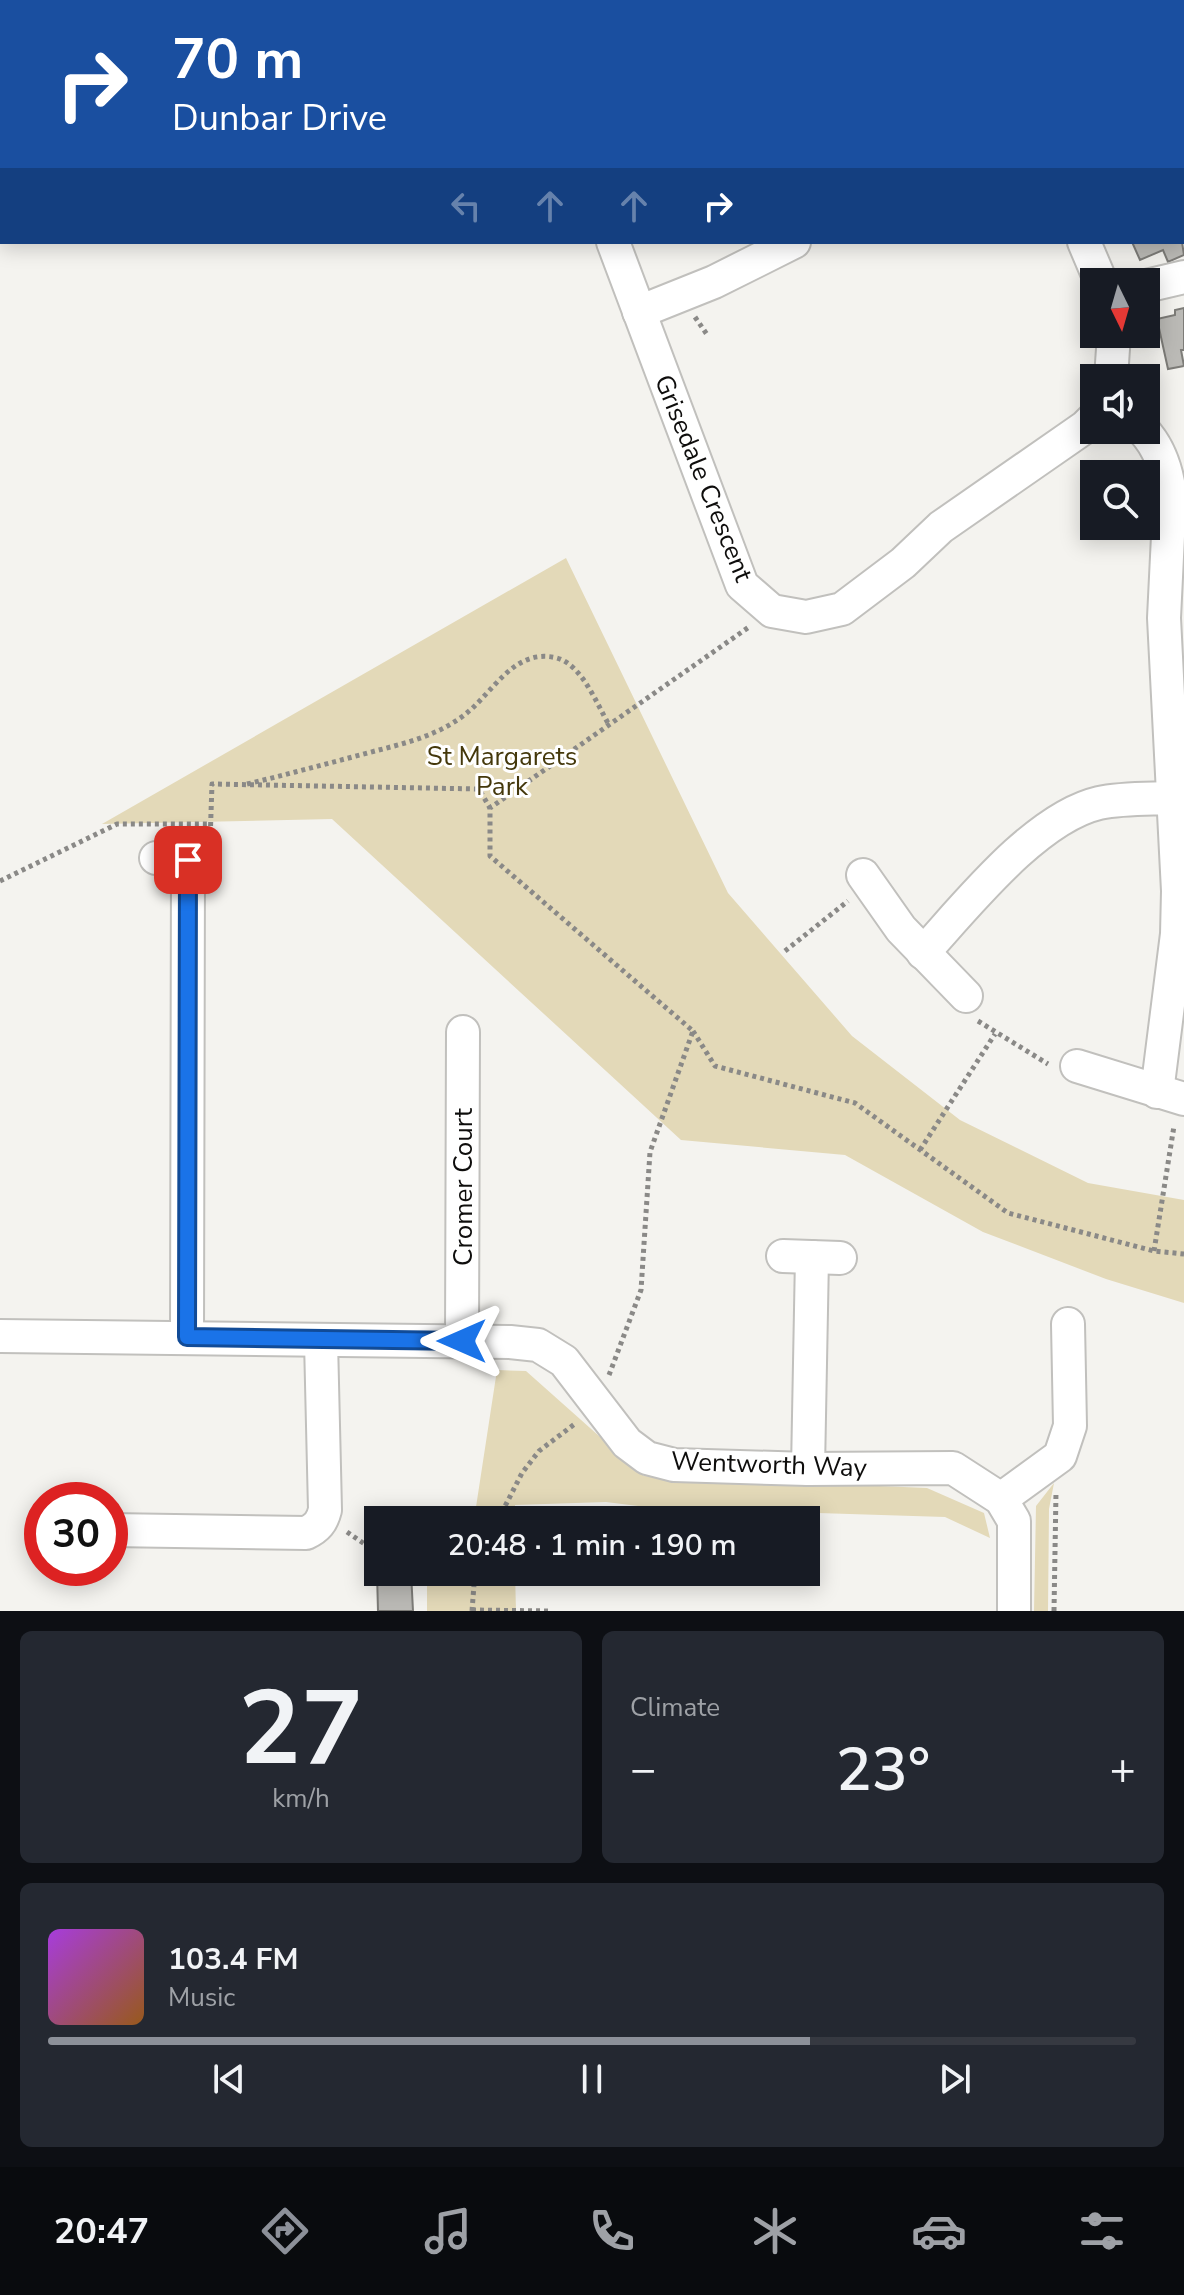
<!DOCTYPE html>
<html lang="en">
<head>
<meta charset="utf-8">
<style>
	:root { --surface:#171b24; --page:#242831; --text:#f1f3f6; --muted:#9ea1a6; --line:#363941; --accent:#8c9099 }
	body { margin:0; font-family:"Nunito Sans",sans-serif; background:var(--page); color:var(--text); height:100vh; display:flex; flex-direction:column; font-size:30px; white-space:nowrap }
	* { box-sizing:border-box; margin:0 }
	p { font-size:26px; color:var(--muted) }
	.icon { flex:none; width:44px; height:44px; fill:none; stroke:currentColor; stroke-width:2; stroke-linecap:round; stroke-linejoin:round }
	.map { position:relative; height:1611px; overflow:hidden }
	.drawer { display:flex; flex-direction:column; gap:20px; padding:20px; background:#0d0f14; flex:1 }
	.drawer>* { flex:none }
	.hud { position:absolute; left:0px; top:0px; width:1184px; height:244px; box-shadow:0 4px 20px #0003; background:#1a4fa0; color:#fff; overflow:hidden }
	.needle { width:52px; rotate:175deg }
	.fabs { position:absolute; left:1080px; top:268px; display:grid; gap:16px }
	.fabs a { display:grid; place-items:center; width:80px; height:80px; border-radius:0px; background:var(--surface); box-shadow:0 4px 20px #0003; font-size:40px }
	.speed { position:absolute; left:24px; top:1482px; display:flex; gap:16px; font-size:40px; font-weight:700; text-align:center }
	.speed>* { display:grid; place-content:center; width:104px; height:104px; border-radius:50%; background:var(--surface); box-shadow:0 4px 20px #0003; line-height:1 }
	.speed .limit { border:12px solid #d22; background:#fff; color:#111 }
	.pin { position:absolute; display:grid; place-items:center; width:68px; height:68px; color:#fff; margin:-34px; border-radius:16px; box-shadow:0 4px 12px #0006 }
	.me { position:absolute; width:88px; margin:-44px; rotate:270deg; stroke-linejoin:round; filter:drop-shadow(0 0 6px #0008) }
	.turn { display:flex; align-items:center; gap:28px; height:168px; padding:0 40px; font-size:36px }
	.turn .icon { width:104px; height:104px; stroke-width:2.5 }
	.turn b { display:block; font-size:56px; line-height:68px }
	.lanes { display:flex; align-items:center; height:76px; padding:0 40px; background:#0003; justify-content:center; gap:40px; direction:ltr }
	.lanes .off { opacity:.35 }
	.big { font-size:60px; font-weight:600; line-height:1.1 }
	.drawer .card { flex:1; display:flex; flex-direction:column; justify-content:center; gap:12px; min-width:0; padding:0 28px; border-radius:12px; background:var(--page) }
	.drawer .dial { align-items:center; gap:0 }
	.dial b { font-size:104px; line-height:1 }
	.song { display:flex; align-items:center; gap:24px }
	.cover { width:96px; height:96px; border-radius:12px; background:linear-gradient(135deg,hsl(280 70% 55%),hsl(30 70% 35%)) }
	.played { height:8px; border-radius:4px; background:linear-gradient(90deg,var(--accent) 70%,var(--line) 70%) }
	.keys { display:flex; justify-content:space-around; direction:ltr }
	.heat { display:flex; justify-content:space-between; align-items:center; font-size:44px; direction:ltr }
	.drawer .tiles { flex:1; display:grid; gap:20px; grid-template-columns:1fr 1fr }
	.card:last-child { grid-column:span 2 }
	.trip { position:absolute; left:364px; top:1506px; width:456px; height:80px; border-radius:0px; background:var(--surface); box-shadow:0 4px 20px #0003; font-weight:600; line-height:80px; text-align:center }
	.tab-bar { display:flex; height:128px; justify-content:space-around; align-items:center; background:#090b0e; color:var(--muted) }
	.tab-bar .icon { width:56px; height:56px }
	.tab-bar .current { color:var(--accent) }
	.tab-bar b { font-size:36px; color:var(--text) }
	.map>svg:first-child { display:block }
	.green { fill:#e3d9b8 }
	.building { fill:#bbbab6; stroke:#7d7c78; stroke-width:2 }
	.lines { fill:none; stroke-linecap:round; stroke-linejoin:round }
	.street-casing { stroke:#c1c0bd; stroke-width:36 }
	.path { stroke:#8a8987; stroke-width:5; stroke-dasharray:4 4; stroke-linecap:butt }
	.street { stroke:#fff; stroke-width:32 }
	.route-casing { stroke:#114b97; stroke-width:20 }
	.route { stroke:#1a73e8; stroke-width:14 }
	.labels { text-anchor:middle; stroke-width:6; stroke-linejoin:round; paint-order:stroke }
	.street-label { font-size:26px; fill:#0e0d0c; stroke:#fff }
	.park-label { font-size:26px; fill:#44380b; stroke:#fff }
</style>
</head>
<body>
<div class="map">
<svg width="1184" height="1611" viewBox="0 0 1184 1611">
	<rect width="100%" height="100%" fill="#f4f3ef"/>
	<g class="green">
		<polygon points="0,0 297,0 2,2 0,98"/>
		<polygon points="566,558 728,893 852,1036 960,1120 1088,1183 1184,1200 1184,1303 1106,1279 983,1232 845,1155 681,1140 332,819 102,824"/>
		<polygon points="497,1370 526,1371 644,1476 927,1488 984,1513 990,1538 945,1517 654,1508 606,1502 515,1505 515,1520 474,1520"/>
		<polygon points="1054,1483 1049,1509 1048,1611 1034,1611 1036,1506"/>
		<polygon points="427,1572 515,1572 516,1611 427,1611"/>
	</g>
	<g class="building">
		<polygon points="951,0 1017,0 1017,1 952,2"/>
		<polygon points="1132,242 1182,242 1184,255 1168,262 1163,250 1140,260"/>
		<polygon points="1184,308 1184,350 1181,350 1184,366 1168,369 1157,319 1175,315 1175,310"/>
		<polygon points="411,1572 413,1611 378,1611 377,1573"/>
	</g>
	<g class="lines">
		<defs>
			<g id="street">
				<polyline points="524,0 525,2"/>
				<polyline points="609,2 613,0"/>
				<polyline points="1060,2 1061,0"/>
				<polyline points="613,242 742,585 772,611 806,617 842,609 903,563 941,527 1085,427 1094,418"/>
				<polyline points="1084,242 1101,282"/>
				<polyline points="1146,286 1184,277"/>
				<polyline points="639,312 714,282 794,242"/>
				<polyline points="1111,378 1114,334"/>
				<path d="M1143,430C1160,448 1167,470 1170,495L1164,618L1178,891L1177,934L1157,1092"/>
				<polyline points="156,858 188,860 187,1337"/>
				<polyline points="863,875 901,929 966,996"/>
				<path d="M923,953C966,906 1035,818 1099,803C1122,798 1148,799 1172,798"/>
				<polyline points="1077,1066 1184,1099"/>
				<polyline points="783,1256 840,1258"/>
				<polyline points="0,1336 510,1342 538,1345 564,1361 627,1443 647,1458 674,1465 808,1469 953,1468 1001,1499 1014,1521 1014,1611"/>
				<polyline points="462,1341 463,1032"/>
				<polyline points="808,1469 812,1257"/>
				<polyline points="1001,1499 1060,1456 1070,1426 1068,1324"/>
				<path d="M110,1530L306,1533C317,1528 322,1522 325,1510L321,1341"/>
			</g>
		</defs>
		<use href="#street" class="street-casing"/>
		<g class="path">
			<polyline points="695,317 708,336"/>
			<path d="M247,784C285,775 322,765 360,755C396,745 432,739 463,716C493,694 513,647 557,658C582,665 597,704 609,725"/>
			<polyline points="210,842 212,784 479,789 490,808"/>
			<polyline points="0,881 117,824 210,824"/>
			<polyline points="785,951 848,901"/>
			<polyline points="978,1021 1048,1064"/>
			<polyline points="693,1031 715,1066 855,1103 1008,1213 1154,1251 1184,1254"/>
			<polyline points="920,1150 995,1034"/>
			<polyline points="1154,1251 1174,1126"/>
			<polyline points="609,1375 641,1290 650,1152 693,1031 490,856 490,808 749,627"/>
			<polyline points="498,1520 522,1473 539,1451 576,1423"/>
			<polyline points="347,1532 366,1545 378,1545"/>
			<polyline points="472,1610 551,1611"/>
			<polyline points="472,1611 475,1572"/>
			<polyline points="1054,1611 1056,1492"/>
		</g>
		<use href="#street" class="street"/>
	</g>
	<g class="lines">
		<defs>
			<polyline id="route" points="188,860 187,1337 462,1341"/>
		</defs>
		<use href="#route" class="route-casing"/>
		<use href="#route" class="route"/>
	</g>
	<g class="labels">
		<g class="street-label">
			<text transform="translate(704 478) rotate(68)" y="9">Grisedale Crescent</text>
			<text transform="translate(463 1187) rotate(-90)" y="9">Cromer Court</text>
			<text transform="translate(769 1464) rotate(2)" y="9">Wentworth Way</text>
		</g>
		<g class="park-label">
			<text x="502" y="765">St Margarets<tspan x="502" dy="30">Park</tspan></text>
		</g>
	</g>
</svg>
<div class="fabs">
<a><svg class="needle" viewBox="-14 -14 28 28"><path d="M0-13l5 13h-10z" fill="#e53935"/><path d="M0 13l5-13h-10z" fill="#9ea1a6"/></svg></a>
<a><svg class="icon" aria-label="sound" viewBox="0 0 24 24"><path d="M4 9h4l5-4v14l-5-4H4zM17 9q2 3 0 6"/></svg></a>
<a><svg class="icon" aria-label="search" viewBox="0 0 24 24"><circle cx="10" cy="10" r="6"/><path d="M15 15l6 6"/></svg></a>
</div>
<div class="speed"><div class="limit">30</div></div>
<div class="pin" style="left:188px;top:860px;background:#d93025"><svg class="icon" aria-label="arrive" viewBox="0 0 24 24"><path d="M6 21V4h12l-3 4 3 4H6"/></svg></div>
<svg class="me" style="left:462px;top:1341px" viewBox="-20 -20 40 40"><path d="M0-17L14 15 0 8-14 15z" fill="#1a73e8" stroke="#fff" stroke-width="4"/></svg>
<div class="trip">20:48 · 1 min · 190 m</div>
<div class="hud">
<div class="turn"><svg class="icon" aria-label="right" viewBox="0 0 24 24"><path d="M7 20v-9h11M14 6l5 5-5 5"/></svg><div><b>70 m</b>Dunbar Drive</div></div>
<div class="lanes"><svg class="icon off" aria-label="left" viewBox="0 0 24 24"><path d="M17 20v-9H6M10 6l-5 5 5 5"/></svg><svg class="icon off" aria-label="ahead" viewBox="0 0 24 24"><path d="M12 20V5M6 11l6-6 6 6"/></svg><svg class="icon off" aria-label="ahead" viewBox="0 0 24 24"><path d="M12 20V5M6 11l6-6 6 6"/></svg><svg class="icon" aria-label="right" viewBox="0 0 24 24"><path d="M7 20v-9h11M14 6l5 5-5 5"/></svg></div>
</div>
</div>
<section class="drawer">
<div class="tiles">
<div class="card dial"><b>27</b><p>km/h</p></div>
<div class="card"><p>Climate</p>
<div class="heat"><a>−</a><b class="big">23°</b><a>+</a></div>
</div>
<div class="card">
<div class="song"><i class="cover"></i><div><b>103.4 FM</b><p>Music</p></div></div>
<div class="played"></div>
<div class="keys"><svg class="icon" aria-label="previous" viewBox="0 0 24 24"><path d="M18 5L8 12l10 7zM5 5v14"/></svg><svg class="icon" aria-label="pause" viewBox="0 0 24 24"><path d="M8 5v14M16 5v14"/></svg><svg class="icon" aria-label="next" viewBox="0 0 24 24"><path d="M6 5l10 7-10 7zM19 5v14"/></svg></div>
</div>
</div>
</section>
<nav class="tab-bar">
<b>20:47</b>
<svg class="icon current" aria-label="directions" viewBox="0 0 24 24"><path d="M12 3l9 9-9 9-9-9zM9 14v-3h6M13 9l2 2-2 2"/></svg>
<svg class="icon" aria-label="music" viewBox="0 0 24 24"><path d="M9 18V5l10-2v13"/><circle cx="6" cy="18" r="3"/><circle cx="16" cy="16" r="3"/></svg>
<svg class="icon" aria-label="phone" viewBox="0 0 24 24"><path d="M5 4h4l2 5-3 2q2 4 5 5l2-3 5 2v4C11 20 4 13 5 4z"/></svg>
<svg class="icon" aria-label="climate" viewBox="0 0 24 24"><path d="M12 3v18M4 7l16 10M4 17L20 7"/></svg>
<svg class="icon" aria-label="car" viewBox="0 0 24 24"><path d="M5 17H2v-5l4-1 3-4h7l3 4 3 1v5h-3M9 17h6M6 11h13"/><circle cx="7" cy="17" r="2"/><circle cx="17" cy="17" r="2"/></svg>
<svg class="icon" aria-label="filters" viewBox="0 0 24 24"><path d="M4 7h16M4 17h16"/><circle cx="9" cy="7" r="2"/><circle cx="15" cy="17" r="2"/></svg>
</nav>
</body>
</html>
